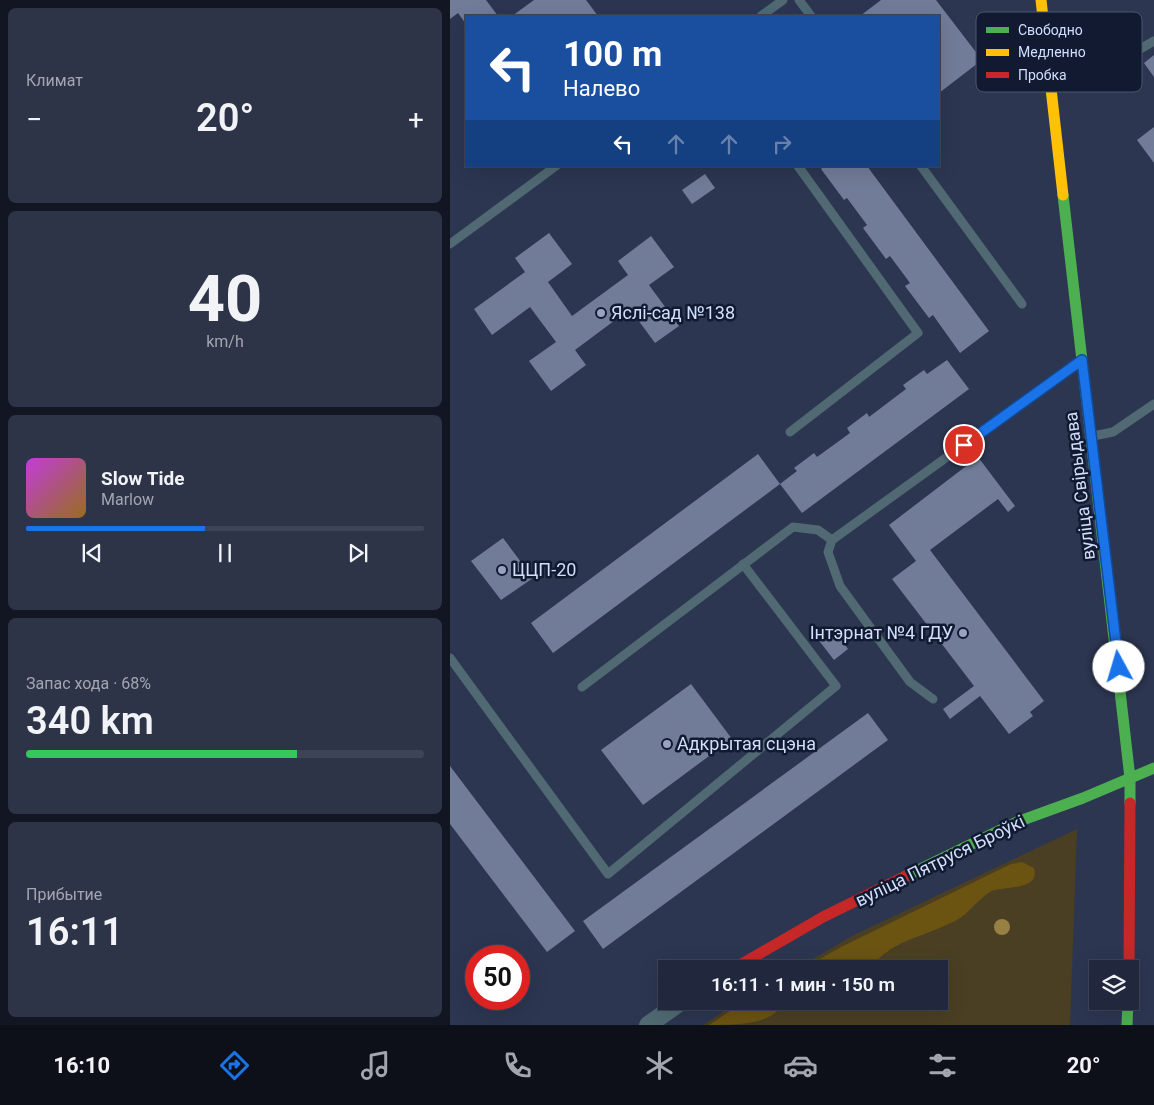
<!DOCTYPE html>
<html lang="ru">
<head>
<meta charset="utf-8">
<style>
	:root { --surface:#21283d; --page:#2d3448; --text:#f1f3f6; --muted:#a2a6b0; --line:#3e4457; --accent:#1a73e8 }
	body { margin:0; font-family:Roboto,sans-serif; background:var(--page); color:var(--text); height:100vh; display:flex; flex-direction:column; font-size:19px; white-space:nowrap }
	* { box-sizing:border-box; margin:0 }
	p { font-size:16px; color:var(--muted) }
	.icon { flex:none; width:28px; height:28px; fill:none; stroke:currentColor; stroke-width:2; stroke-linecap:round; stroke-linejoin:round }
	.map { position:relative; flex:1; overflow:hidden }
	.sheet { display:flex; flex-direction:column; gap:8px; padding:8px; background:#121622; width:450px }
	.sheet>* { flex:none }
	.guide { position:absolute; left:15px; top:15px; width:475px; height:152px; border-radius:0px; box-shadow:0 5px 20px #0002,0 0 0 1px var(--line); background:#1a4fa0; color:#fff; overflow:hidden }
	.fabs { position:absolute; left:639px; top:960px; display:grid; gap:10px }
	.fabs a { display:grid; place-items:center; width:50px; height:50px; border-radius:0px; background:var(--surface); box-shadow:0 5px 20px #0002,0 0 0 1px var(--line); font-size:25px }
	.speed { position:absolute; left:15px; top:945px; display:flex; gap:10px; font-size:25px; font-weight:700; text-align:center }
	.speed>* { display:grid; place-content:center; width:65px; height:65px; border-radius:50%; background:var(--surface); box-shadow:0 5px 20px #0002,0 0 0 1px var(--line); line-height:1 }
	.speed .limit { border:8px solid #d22; background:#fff; color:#111 }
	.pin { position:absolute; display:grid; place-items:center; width:42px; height:42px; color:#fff; margin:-21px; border:2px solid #fff; border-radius:50%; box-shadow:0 1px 5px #0007 }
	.me { position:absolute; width:55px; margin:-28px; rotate:354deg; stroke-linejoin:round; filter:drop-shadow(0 0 4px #0008) }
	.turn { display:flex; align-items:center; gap:18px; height:105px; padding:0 15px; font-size:22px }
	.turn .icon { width:65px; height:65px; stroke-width:2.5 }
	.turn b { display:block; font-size:35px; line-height:42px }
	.lanes { display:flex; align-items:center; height:48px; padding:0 15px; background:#0003; justify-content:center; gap:25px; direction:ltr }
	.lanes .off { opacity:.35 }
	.big { font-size:38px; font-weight:600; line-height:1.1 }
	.sheet .tile { flex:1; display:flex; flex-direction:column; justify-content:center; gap:8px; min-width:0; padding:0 18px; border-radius:8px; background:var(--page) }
	.sheet .dial { align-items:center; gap:0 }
	.dial b { font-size:65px; line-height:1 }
	.song { display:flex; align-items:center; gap:15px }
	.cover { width:60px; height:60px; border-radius:8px; background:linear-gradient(135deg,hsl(290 70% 55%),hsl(40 70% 35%)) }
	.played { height:5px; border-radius:2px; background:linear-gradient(90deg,var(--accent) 45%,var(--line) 45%) }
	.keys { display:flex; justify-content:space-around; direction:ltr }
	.heat { display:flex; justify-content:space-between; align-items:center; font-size:28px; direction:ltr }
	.charge { height:8px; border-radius:4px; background:linear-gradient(90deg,#34c759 68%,var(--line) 0) }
	.trip { position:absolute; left:208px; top:960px; width:290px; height:50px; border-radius:0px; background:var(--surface); box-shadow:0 5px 20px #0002,0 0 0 1px var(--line); font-weight:600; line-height:50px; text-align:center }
	.tabs { display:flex; height:80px; justify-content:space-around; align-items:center; background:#0d1018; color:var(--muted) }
	.tabs .icon { width:35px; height:35px }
	.tabs .current { color:var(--accent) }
	.tabs b { font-size:22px; color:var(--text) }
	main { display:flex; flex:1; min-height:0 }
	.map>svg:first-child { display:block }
	.green { fill:#4a3f23 }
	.forest { fill:#6b5312 }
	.building { fill:#717c98 }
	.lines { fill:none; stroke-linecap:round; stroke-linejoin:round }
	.lane { stroke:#506972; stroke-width:9 }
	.street { stroke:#506972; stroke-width:18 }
	.fast { stroke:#4caf50; stroke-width:11 }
	.slow { stroke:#ffc107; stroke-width:11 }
	.jam { stroke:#c62828; stroke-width:11 }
	.tree { fill:#988044 }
	.route-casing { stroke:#114b97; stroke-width:12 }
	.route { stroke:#1a73e8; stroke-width:9 }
	.poi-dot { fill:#97a4c1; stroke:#111a30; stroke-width:2 }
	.labels { text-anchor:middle; stroke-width:5; stroke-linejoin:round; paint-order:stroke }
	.poi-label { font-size:18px; fill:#d1dffd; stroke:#111a30; text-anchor:start }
	.street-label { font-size:18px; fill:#d1dffd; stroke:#111a30 }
	.key { fill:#111a30; stroke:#4b556e; stroke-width:1 }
	.key-label { font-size:14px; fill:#d1dffd }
</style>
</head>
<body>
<main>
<section class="sheet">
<div class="tile"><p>Климат</p>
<div class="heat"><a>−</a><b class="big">20°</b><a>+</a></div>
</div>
<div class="tile dial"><b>40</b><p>km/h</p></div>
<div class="tile">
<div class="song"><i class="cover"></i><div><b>Slow Tide</b><p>Marlow</p></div></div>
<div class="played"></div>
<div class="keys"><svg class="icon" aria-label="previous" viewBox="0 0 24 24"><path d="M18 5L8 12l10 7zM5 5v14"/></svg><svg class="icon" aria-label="pause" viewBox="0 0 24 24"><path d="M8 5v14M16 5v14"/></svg><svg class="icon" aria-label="next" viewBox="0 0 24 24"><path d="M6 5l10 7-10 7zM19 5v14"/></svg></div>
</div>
<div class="tile"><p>Запас хода · 68%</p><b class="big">340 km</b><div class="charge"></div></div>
<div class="tile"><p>Прибытие</p><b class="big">16:11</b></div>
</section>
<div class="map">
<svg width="704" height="1025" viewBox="0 0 704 1025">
	<rect width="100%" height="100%" fill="#2c3651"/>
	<polygon class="green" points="627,829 620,1025 253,1025 289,1001 489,1001 489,969 346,969 402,936"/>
	<g class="forest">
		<path d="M572,862L584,868C591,892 552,885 540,892C527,900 519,914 505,921C484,932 461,937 441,949C433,954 422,966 413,969C399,972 374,969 359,969L363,963L389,948L561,864Z"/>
		<path d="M295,1001H329L330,1007C320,1025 282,1025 259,1025Z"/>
	</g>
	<g class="building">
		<polygon points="0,0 36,0 48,16 16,16 16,24 8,13 0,19"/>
		<polygon points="84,0 136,0 148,16 62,16"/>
		<polygon points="431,0 486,0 532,60 489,93 489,16 410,16"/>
		<polygon points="704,55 704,77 694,63"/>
		<polygon points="704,127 704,163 687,140"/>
		<polygon points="375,166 417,166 539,331 510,353 483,315 479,318 455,286 460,283 440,256 436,259 413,228 417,225 397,198 394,200 371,169"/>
		<polygon points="255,174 265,188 242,204 232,190"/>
		<polygon points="99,233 122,264 98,282 122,316 178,275 168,261 201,236 224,267 199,285 229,326 205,343 180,309 125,350 136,365 101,391 79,361 106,342 80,307 42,335 24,309 75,272 65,258"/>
		<polygon points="497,360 519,389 352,513 330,484 347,471 344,468 364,453 367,457 400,433 397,428 417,413 419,417 456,389 453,385 474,370 477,374"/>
		<polygon points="308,454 330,484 103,653 81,623"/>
		<polygon points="528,457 565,506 558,512 548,499 480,550 594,701 580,712 583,716 559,734 530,696 500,719 493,709 524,686 442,579 466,561 439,525"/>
		<polygon points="53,538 83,578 51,600 21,561"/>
		<polygon points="382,627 398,649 384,660 367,638"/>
		<polygon points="241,684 282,739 193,805 151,750"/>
		<polygon points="418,713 438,740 153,949 133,921"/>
		<polygon points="0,766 125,931 97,952 0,824"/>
	</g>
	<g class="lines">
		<g class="lane">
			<polyline points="349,0 361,16"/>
			<polyline points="311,16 333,0"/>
			<polyline points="602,88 662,65 704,41"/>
			<polyline points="471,166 572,304"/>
			<polyline points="0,244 106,166"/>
			<polyline points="340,432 468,333 348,166"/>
			<polyline points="643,436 663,432 704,404"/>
			<polyline points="0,658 158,874 386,686 293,564"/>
			<polyline points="132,687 343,527 368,530 382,540"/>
			<polyline points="483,699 460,682 390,586 378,552 382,540 630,361"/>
		</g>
		<polyline class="street" points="198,1025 232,1001"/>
		<g class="fast">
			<polyline points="613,195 680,778 680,803"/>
			<polyline points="456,876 567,822 633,798 704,768"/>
			<polyline points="677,1025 678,1001"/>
		</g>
		<polyline class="slow" points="591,0 613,195"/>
		<g class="jam">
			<polyline points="283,969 373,917 456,876"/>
			<polyline points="679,969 680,803"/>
		</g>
	</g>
	<circle class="tree" cx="552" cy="927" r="8"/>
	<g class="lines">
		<defs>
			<polyline id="route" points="514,445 632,360 669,667"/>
		</defs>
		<use href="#route" class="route-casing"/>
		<use href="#route" class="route"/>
	</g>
	<g class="poi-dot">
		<circle cx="151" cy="313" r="5"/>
		<circle cx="52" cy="570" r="5"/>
		<circle cx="513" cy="633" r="5"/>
		<circle cx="217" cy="744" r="5"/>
	</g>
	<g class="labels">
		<g class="poi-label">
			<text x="161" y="319">Яслі-сад №138</text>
			<text x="62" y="576">ЦЦП-20</text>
			<text x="503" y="639" text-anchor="end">Інтэрнат №4 ГДУ</text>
			<text x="227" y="750">Адкрытая сцэна</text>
		</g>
		<g class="street-label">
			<text transform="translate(630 486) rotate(-97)" y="6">вуліца Свірыдава</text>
			<text transform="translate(490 861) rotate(-26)" y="6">вуліца Пятруся Броўкі</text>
		</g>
	</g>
	<rect x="526" y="12" width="166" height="80" rx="8" class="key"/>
	<rect x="536" y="27" width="23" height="6" fill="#4caf50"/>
	<rect x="536" y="49" width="23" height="7" fill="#ffc107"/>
	<rect x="536" y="72" width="23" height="6" fill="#c62828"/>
	<g class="key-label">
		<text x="568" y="35">Свободно</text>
		<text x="568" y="57">Медленно</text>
		<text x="568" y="80">Пробка</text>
	</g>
</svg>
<div class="fabs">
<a><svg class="icon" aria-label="layers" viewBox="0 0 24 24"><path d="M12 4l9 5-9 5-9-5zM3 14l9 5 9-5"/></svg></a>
</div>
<div class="speed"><div class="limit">50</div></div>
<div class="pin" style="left:514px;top:445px;background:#d93025"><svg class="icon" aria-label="arrive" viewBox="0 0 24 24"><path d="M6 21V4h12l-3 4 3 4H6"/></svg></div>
<svg class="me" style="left:669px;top:667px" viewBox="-20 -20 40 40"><circle r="19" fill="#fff"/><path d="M0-13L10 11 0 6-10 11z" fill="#1a73e8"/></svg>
<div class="trip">16:11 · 1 мин · 150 m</div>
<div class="guide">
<div class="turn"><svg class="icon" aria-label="left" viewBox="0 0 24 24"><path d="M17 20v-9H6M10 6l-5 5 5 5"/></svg><div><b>100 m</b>Налево</div></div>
<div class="lanes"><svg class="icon" aria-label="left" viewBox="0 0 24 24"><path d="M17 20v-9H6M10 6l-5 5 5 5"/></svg><svg class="icon off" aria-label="ahead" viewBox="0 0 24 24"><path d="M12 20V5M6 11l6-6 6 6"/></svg><svg class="icon off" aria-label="ahead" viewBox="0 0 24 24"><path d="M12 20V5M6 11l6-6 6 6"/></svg><svg class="icon off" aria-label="right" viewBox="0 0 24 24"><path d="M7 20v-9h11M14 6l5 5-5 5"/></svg></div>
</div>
</div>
</main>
<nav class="tabs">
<b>16:10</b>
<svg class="icon current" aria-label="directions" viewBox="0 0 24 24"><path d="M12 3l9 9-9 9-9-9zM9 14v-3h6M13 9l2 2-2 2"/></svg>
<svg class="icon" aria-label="music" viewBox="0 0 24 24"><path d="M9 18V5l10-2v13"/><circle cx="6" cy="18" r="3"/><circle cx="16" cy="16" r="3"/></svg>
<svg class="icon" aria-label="phone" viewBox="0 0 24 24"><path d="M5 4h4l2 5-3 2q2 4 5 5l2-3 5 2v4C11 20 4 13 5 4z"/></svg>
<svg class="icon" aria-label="climate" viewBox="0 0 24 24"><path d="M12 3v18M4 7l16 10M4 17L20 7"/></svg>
<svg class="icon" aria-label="car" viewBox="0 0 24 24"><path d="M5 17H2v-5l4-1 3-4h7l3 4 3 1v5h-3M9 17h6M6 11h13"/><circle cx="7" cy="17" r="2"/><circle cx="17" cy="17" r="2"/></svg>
<svg class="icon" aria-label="filters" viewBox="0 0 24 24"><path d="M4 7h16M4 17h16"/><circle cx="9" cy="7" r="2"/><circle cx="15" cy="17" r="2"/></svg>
<b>20°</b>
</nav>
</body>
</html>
